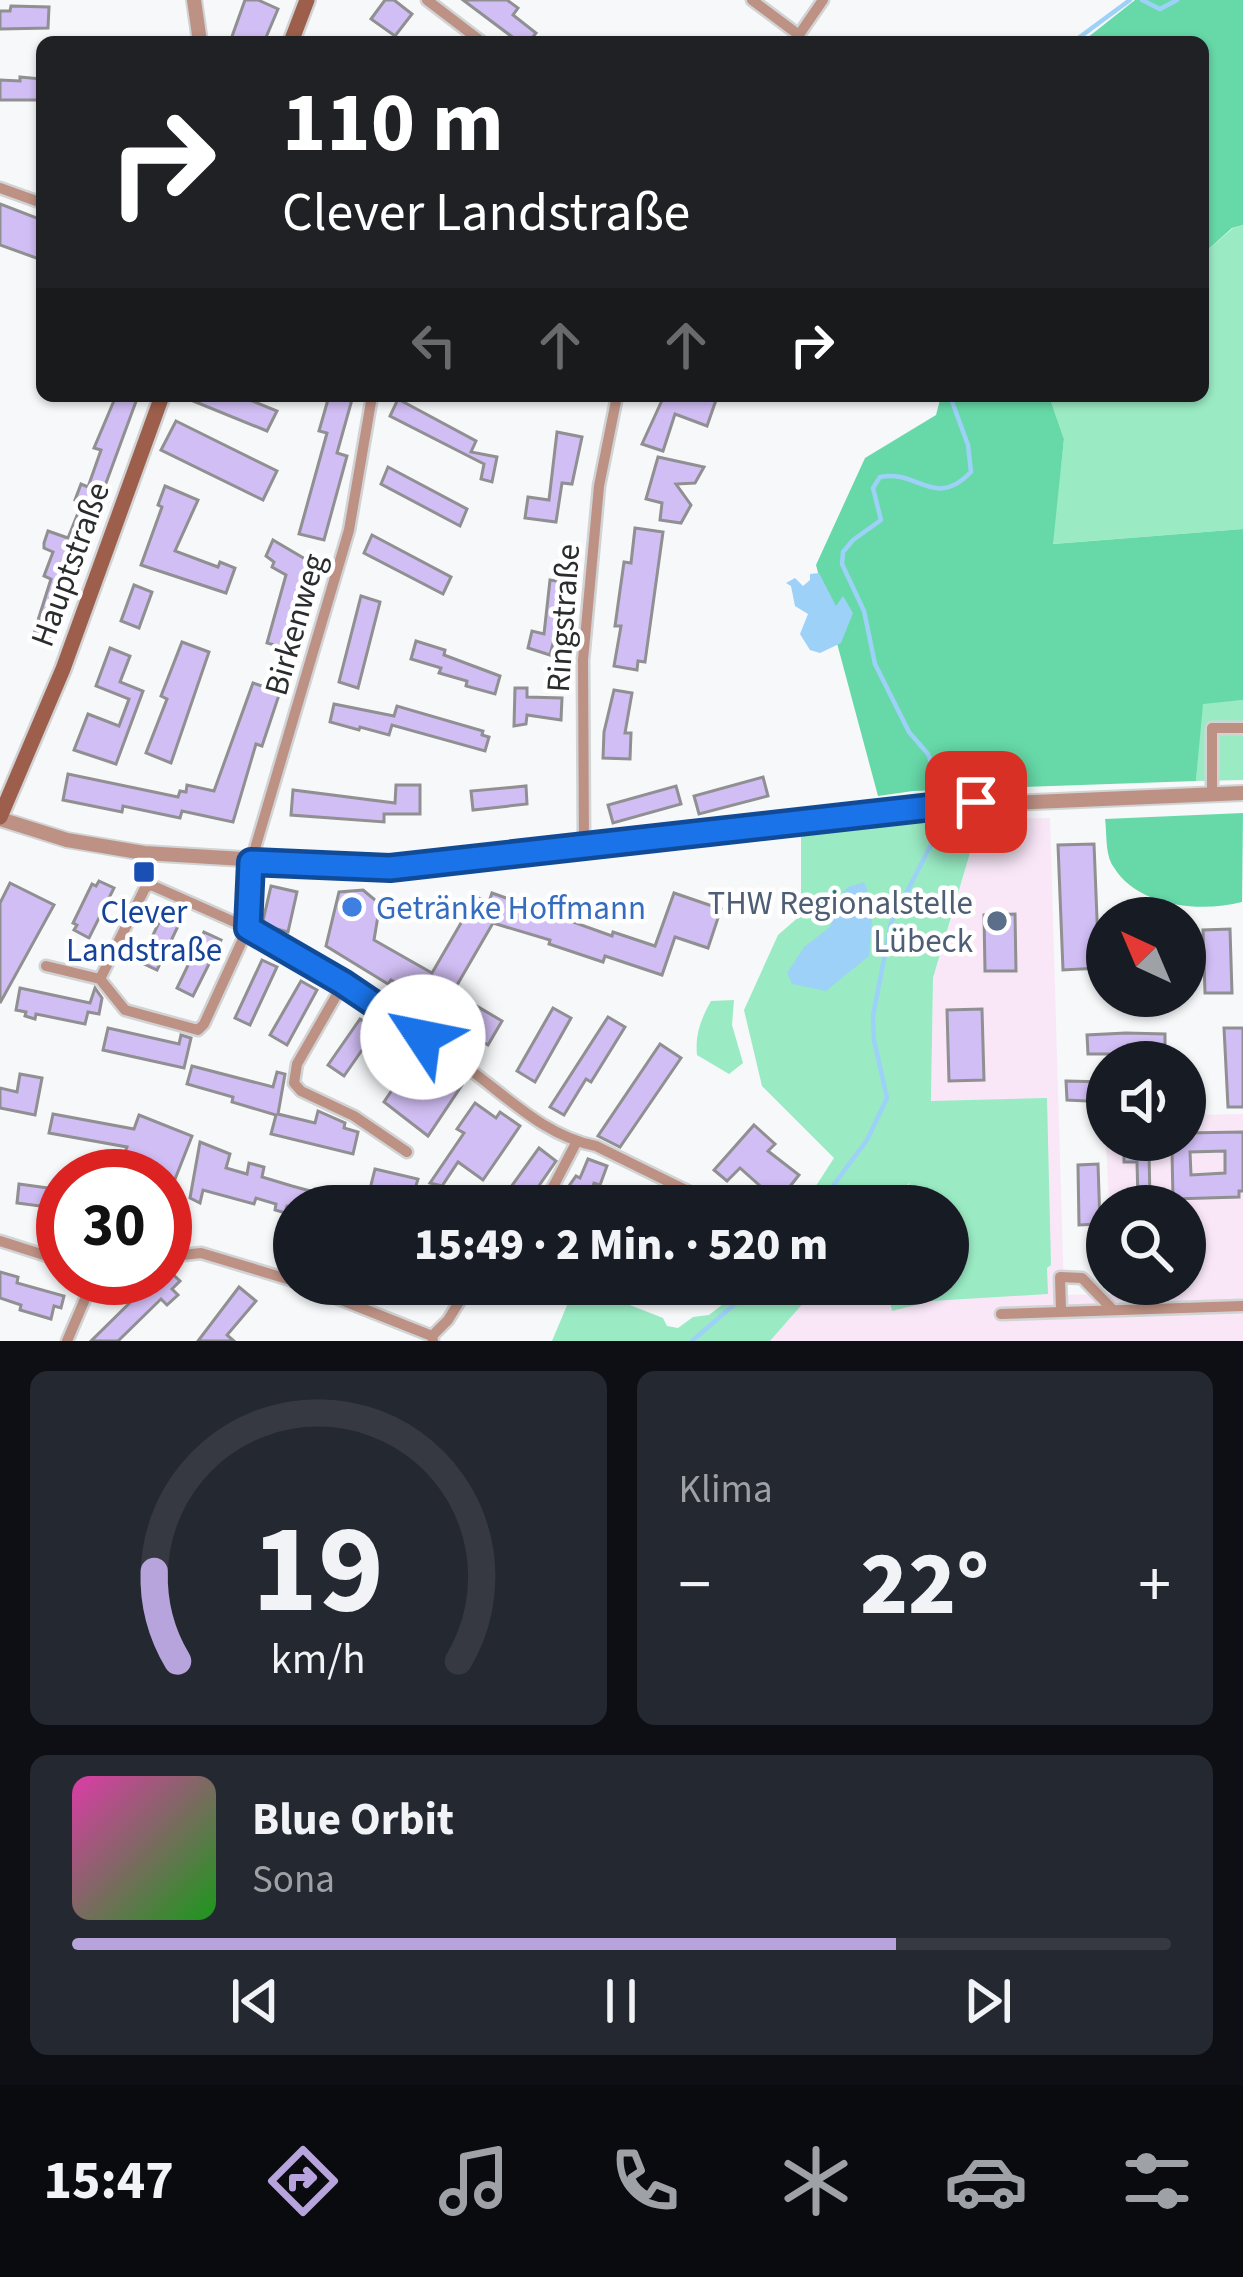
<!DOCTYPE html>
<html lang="de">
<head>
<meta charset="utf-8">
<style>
	:root { --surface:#171b24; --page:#242831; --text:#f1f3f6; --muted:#9ea1a6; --line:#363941; --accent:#b7a4dc }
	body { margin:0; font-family:"Source Sans 3",sans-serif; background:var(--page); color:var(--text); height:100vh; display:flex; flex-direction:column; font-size:45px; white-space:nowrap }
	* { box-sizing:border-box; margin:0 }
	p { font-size:39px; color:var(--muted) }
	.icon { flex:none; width:66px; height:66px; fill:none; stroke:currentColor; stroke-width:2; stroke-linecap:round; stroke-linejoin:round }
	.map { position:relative; height:1341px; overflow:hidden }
	.panel { display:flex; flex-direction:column; gap:30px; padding:30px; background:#0d0f14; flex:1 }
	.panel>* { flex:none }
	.guide { position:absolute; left:36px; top:36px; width:1173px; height:366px; border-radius:18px; box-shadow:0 3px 9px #0004; background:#202124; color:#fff; overflow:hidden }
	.needle { width:78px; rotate:316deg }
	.tools { position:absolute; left:1086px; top:897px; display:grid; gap:24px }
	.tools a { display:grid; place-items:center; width:120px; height:120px; border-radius:50%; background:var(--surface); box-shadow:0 3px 9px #0004; font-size:60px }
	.speed { position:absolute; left:36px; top:1149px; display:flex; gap:24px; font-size:60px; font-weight:700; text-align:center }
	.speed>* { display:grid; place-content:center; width:156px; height:156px; border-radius:50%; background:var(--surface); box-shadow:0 3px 9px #0004; line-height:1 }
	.speed .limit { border:18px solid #d22; background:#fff; color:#111 }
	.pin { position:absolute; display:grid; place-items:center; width:102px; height:102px; color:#fff; margin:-51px; border-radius:24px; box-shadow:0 6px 18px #0006 }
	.me { position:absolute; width:132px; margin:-66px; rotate:304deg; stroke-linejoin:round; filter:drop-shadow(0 0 9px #0008) }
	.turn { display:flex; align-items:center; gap:42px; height:252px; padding:0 48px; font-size:54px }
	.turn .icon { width:156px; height:156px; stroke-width:2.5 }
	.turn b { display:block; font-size:84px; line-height:102px }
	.lanes { display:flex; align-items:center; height:114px; padding:0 48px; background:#0003; justify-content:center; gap:60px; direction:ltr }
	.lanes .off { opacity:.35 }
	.big { font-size:90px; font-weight:800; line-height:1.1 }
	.panel .card { flex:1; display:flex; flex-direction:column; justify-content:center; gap:18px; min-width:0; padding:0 42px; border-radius:18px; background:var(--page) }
	.panel .dial { align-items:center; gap:0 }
	.dial svg { height:312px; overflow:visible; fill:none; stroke:var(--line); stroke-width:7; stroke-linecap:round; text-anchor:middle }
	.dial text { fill:var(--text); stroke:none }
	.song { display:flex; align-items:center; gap:36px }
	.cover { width:144px; height:144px; border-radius:18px; background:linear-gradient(135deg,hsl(320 70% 55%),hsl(120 70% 35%)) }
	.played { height:12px; border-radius:6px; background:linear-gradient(90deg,var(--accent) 75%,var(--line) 75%) }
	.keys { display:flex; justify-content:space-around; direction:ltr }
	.heat { display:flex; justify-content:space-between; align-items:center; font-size:66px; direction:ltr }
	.panel .tiles { flex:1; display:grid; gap:30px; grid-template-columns:1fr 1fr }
	.card:last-child { grid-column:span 2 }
	.trip { position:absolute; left:273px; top:1185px; width:696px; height:120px; border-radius:60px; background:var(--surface); box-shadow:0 3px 9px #0004; font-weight:800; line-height:120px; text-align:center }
	.tab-bar { display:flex; height:192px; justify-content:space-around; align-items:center; background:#090b0e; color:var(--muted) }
	.tab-bar .icon { width:84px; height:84px }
	.tab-bar .current { color:var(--accent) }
	.tab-bar b { font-size:54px; color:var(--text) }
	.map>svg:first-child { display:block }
	.commercial { fill:#f9e7f8 }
	.green { fill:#9aebc4 }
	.forest { fill:#67d9a8 }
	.water { fill:#9dd1f7 }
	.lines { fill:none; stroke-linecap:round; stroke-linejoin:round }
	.stream { stroke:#9dd1f7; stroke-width:4.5 }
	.building { fill:#d1bef4; stroke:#908f91; stroke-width:3; fill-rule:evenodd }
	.minor-casing { stroke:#d1d3d5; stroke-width:15 }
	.tertiary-casing { stroke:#d1d3d5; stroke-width:18 }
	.secondary-casing { stroke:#d1d3d5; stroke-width:20 }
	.minor { stroke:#bd9184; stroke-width:10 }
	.tertiary { stroke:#bd9184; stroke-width:14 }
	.secondary { stroke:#9d5f4c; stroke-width:15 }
	.route-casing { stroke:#114b97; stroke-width:30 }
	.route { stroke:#1a73e8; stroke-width:21 }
	.transit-dot { fill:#1a4fb4; stroke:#fff; stroke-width:4.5 }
	.shop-dot { fill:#3f7fe0; stroke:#fff; stroke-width:4.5 }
	.service-dot { fill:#5c6f8a; stroke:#fff; stroke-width:4.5 }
	.labels { text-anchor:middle; stroke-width:9; stroke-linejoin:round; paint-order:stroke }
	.street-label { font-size:33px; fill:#2b2c2d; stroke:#fff }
	.service-label { font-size:33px; fill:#4e5e75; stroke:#fff; text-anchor:end }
	.shop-label { font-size:33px; fill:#366cbe; stroke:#fff; text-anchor:start }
	.transit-label { font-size:33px; fill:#164399; stroke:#fff }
</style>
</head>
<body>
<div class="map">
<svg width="1243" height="1341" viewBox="0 0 1243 1341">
	<rect width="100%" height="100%" fill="#f6f8fa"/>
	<polygon class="commercial" points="1050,818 1064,1295 1150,1293 1151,1284 1185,1284 1185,1206 1109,1206 1105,1117 1107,1140 1185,1140 1185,1115 1243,1114 1243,1341 770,1341 820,1284 948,1284 948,1206 888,1206 913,1178 931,1102 933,978 980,819"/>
	<g class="green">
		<polygon points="1243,225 1243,529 1052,544 1064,439 1049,396 1203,396 1203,254 1233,228"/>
		<polygon points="1243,700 1243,780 1196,781 1202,703"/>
		<polygon points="980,819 933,978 931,1101 1047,1098 1051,1265 1047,1268 1048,1294 932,1301 892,1311 886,1284 948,1284 948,1206 900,1206 910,1182 888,1206 803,1206 834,1158 762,1086 744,1010 778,935 801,915 801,835 886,824"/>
		<path d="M734,1000L732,1025L743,1063L729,1074L697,1055C695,1034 701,1019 711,1001Z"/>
		<polygon points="576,1284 663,1318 667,1326 678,1328 693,1317 709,1315 749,1284 820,1284 770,1341 552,1341"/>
	</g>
	<g class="forest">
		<polygon points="1135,0 1243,0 1243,225 1232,228 1203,254 1203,42 1082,42"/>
		<polygon points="941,396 1049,396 1064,439 1053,544 1243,529 1243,700 1203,704 1196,781 913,791 878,796 816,565 865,458 936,415"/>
		<path d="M1243,813L1242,902C1200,913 1137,907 1113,866C1105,854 1107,833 1105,819Z"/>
	</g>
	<g class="water">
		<polygon points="819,573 836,606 843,596 853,613 841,643 820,653 810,650 800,634 808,614 795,606 791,586 786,583 795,578 803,586 810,580 810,574"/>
		<polygon points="864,882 873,906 869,956 826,991 792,984 787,973 804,947 830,927 836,900 848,887"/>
	</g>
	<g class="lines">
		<g class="stream">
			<polyline points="1142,0 1160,9 1177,0"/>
			<polyline points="1073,42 1130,0"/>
			<path d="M818,1206L867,1140L887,1098L874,1040L873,1016L891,923L938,831V781L928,754L909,732L875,664L864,611L842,564L843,552L853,540L881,520L873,488L880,477C918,469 934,510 971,472L968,445L950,396"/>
			<polyline points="692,1341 758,1284"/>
		</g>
	</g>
	<g class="building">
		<polygon points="245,0 258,0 278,9 264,42 230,42"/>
		<polygon points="385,0 394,0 412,14 395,36 371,19"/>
		<polygon points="463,0 507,0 518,8 513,15 536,33 529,42 519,42"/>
		<polygon points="11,6 49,7 48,28 0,29 0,11 10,11"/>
		<polygon points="20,77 42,79 42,100 0,100 0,80 20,81"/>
		<polygon points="0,204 42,220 42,260 0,245"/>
		<polygon points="116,396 138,396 48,641 33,636 51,579 44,576 53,552 44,548 44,543 48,531 68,538 82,503 75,500 81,484 88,487 101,450 94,448"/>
		<polygon points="181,396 240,396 277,411 267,431"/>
		<polygon points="329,396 353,396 337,453 347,456 324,540 299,534 327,433 319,431"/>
		<polygon points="664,396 716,400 707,426 675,414 663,451 642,444"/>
		<polygon points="398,399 476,441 471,452 497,457 492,482 481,479 484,464 390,416"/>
		<polygon points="176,421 277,471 263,500 161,450"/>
		<polygon points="557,432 582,437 572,484 562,483 556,522 525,518 528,497 549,500"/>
		<polygon points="658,457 704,467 695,483 676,484 691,505 681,523 660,520 662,503 646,499"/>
		<polygon points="388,467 467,509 460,526 381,484"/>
		<polygon points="165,486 198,500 175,551 218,567 220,562 235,568 226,593 141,565 162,507 158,505"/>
		<polygon points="635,528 663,532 645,662 638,661 637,670 614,666 621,626 615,626 624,562 631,563"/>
		<polygon points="372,535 451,577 443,594 364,553"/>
		<polygon points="273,540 312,563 292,650 267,643 286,575 272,567 274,562 266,556"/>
		<polygon points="550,580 569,583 563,626 558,625 550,655 528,648 532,631 544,634"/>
		<polygon points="134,585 152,592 139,628 121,621"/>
		<polygon points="361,596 380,602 358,688 339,682"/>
		<polygon points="416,641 445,650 444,655 500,676 495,694 466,686 467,681 439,673 441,668 411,659"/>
		<polygon points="182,642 209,652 171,763 146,753 167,699 161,696"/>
		<polygon points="110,648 130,656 120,682 143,691 116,764 74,750 88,714 119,726 129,699 96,686"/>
		<polygon points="253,683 280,692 262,746 256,744 233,822 182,811 180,818 123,806 122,812 63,800 68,774 178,797 180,791 186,792 187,785 214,791"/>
		<polygon points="515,688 527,688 527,697 562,698 561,720 527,715 526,724 514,726"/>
		<polygon points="614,690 632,693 625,733 631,733 630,759 603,758 604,732"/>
		<polygon points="334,704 394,716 397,706 483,731 482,735 489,737 485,751 392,725 389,735 360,727 359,730 330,722"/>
		<polygon points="763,777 768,796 699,814 694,796"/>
		<polygon points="396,785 420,785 420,814 384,814 384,822 291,815 293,790 395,803"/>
		<polygon points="526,786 527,804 473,810 471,791"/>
		<polygon points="676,786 681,804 613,823 608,805"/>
		<polygon points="1094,844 1099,968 1063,970 1058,845"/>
		<polygon points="99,881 114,888 89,938 74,930 77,925 73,923 92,884 96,886"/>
		<polygon points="10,883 54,905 0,1003 0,903"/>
		<polygon points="271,886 297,892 288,932 262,925"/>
		<polygon points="363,890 380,904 374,940 432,973 476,897 489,902 492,893 612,936 613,932 655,946 674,893 721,909 708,948 675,937 662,975 605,956 603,962 549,944 550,940 493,923 453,992 502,1021 488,1045 436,1014 440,1009 391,980 388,984 326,946 339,892"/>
		<polygon points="164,912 181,920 157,970 140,962"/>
		<polygon points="1015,914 1016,971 985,971 984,915"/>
		<polygon points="1230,929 1232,993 1205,993 1203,930"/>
		<polygon points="204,932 221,940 193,996 177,988"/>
		<polygon points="262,960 277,967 250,1025 235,1018"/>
		<polygon points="301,981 317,990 287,1045 270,1035"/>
		<polygon points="20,988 90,1003 95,988 102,998 99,1014 88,1012 85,1024 36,1014 35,1019 25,1016 26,1012 16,1010"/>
		<polygon points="553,1008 571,1018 535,1082 517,1071"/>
		<polygon points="982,1009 984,1080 949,1081 947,1010"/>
		<polygon points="608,1017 625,1027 591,1082 586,1079 564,1115 550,1107"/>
		<polygon points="360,1019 376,1030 344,1076 328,1065"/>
		<polygon points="108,1028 179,1044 181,1035 191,1038 184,1068 103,1050"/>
		<polygon points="1224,1028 1243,1028 1243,1107 1228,1107"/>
		<polygon points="1126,1033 1165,1034 1165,1054 1088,1054 1087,1035"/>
		<polygon points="660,1044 681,1058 620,1147 598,1136"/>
		<polygon points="415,1056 462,1085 428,1136 384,1102"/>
		<polygon points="192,1066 273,1087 277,1072 285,1074 278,1114 315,1123 318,1111 345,1123 344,1128 358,1132 353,1154 271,1134 276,1115 232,1102 233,1097 187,1084"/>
		<polygon points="20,1074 42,1078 35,1115 0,1108 0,1088 17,1092"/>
		<polygon points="1066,1081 1107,1082 1106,1102 1067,1100"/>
		<polygon points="475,1103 496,1118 500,1112 520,1126 483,1180 458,1162 442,1186 430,1183 464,1133 457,1129"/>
		<polygon points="53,1114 134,1129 139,1115 192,1136 166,1202 165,1176 116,1176 127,1147 49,1133"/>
		<polygon points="754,1125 775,1144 768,1151 799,1175 784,1194 789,1199 783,1206 761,1206 750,1197 759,1185 740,1168 727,1181 714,1170"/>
		<path d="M1243,1132V1191H1239V1197L1173,1199L1172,1152L1149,1153L1150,1200H1138L1137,1162H1124V1140H1185V1133ZM1225,1151V1173L1191,1175L1190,1152Z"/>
		<polygon points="200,1142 230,1154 226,1168 247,1174 249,1163 264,1167 262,1177 292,1186 325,1195 332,1195 334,1188 351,1192 349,1206 287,1206 285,1213 275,1210 276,1204 256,1198 254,1204 203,1190 200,1203 190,1198"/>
		<polygon points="539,1148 556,1161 529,1200 511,1187"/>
		<polygon points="588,1159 607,1166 600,1185 594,1183 585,1206 561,1206 569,1186 576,1176 580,1178"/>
		<polygon points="1098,1164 1100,1224 1079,1225 1078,1165"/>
		<polygon points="375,1169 418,1179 410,1206 399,1204 401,1198 370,1189"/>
		<polygon points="19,1184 63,1190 63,1209 17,1203"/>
		<polygon points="165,1267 180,1281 172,1289 178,1295 167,1305 161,1299 118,1341 91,1341 155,1278 165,1278"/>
		<polygon points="0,1272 18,1277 17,1283 64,1296 61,1308 54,1306 51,1319 20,1310 21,1305 0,1298"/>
		<polygon points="239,1287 256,1301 227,1335 234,1341 198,1341"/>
	</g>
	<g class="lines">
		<defs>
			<g id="minor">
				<polyline points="427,0 482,42"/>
				<polyline points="752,0 799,35"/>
				<polyline points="794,42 823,0"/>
				<polyline points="0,188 42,203"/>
				<path d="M372,396L349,530L251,862L248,928C321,972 392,1015 462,1064C505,1094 543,1136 596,1146L718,1206"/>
				<polyline points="1212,794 1212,728 1243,728"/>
				<polyline points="584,846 583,660 599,486 617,396"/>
				<polyline points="46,966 100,979 145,888 151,885 248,928 204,1024 198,1030 125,1010 100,979"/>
				<polyline points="343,984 297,1064 294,1083 301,1091 354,1116 407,1152"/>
				<polyline points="543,1206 576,1143"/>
				<polyline points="0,1241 63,1261"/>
				<polyline points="165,1257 201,1253 294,1281"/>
				<polyline points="301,1284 432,1336 433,1341"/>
				<polyline points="1061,1310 1060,1277 1082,1278 1112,1309"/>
				<polyline points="1001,1314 1243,1306"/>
				<polyline points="432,1336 448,1320 470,1284"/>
				<polyline points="67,1341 94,1278"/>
			</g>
			<g id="tertiary">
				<polyline points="194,0 200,42"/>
				<polyline points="0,819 67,840 144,853 390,868 895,808 1243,793"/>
			</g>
			<g id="secondary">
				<polyline points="291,42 307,0"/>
				<polyline points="0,817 63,669 162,396"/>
			</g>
		</defs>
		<use href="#minor" class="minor-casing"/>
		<use href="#tertiary" class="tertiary-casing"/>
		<use href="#secondary" class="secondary-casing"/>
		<use href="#minor" class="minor"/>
		<use href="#tertiary" class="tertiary"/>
		<use href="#secondary" class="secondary"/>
	</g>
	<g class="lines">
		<defs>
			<polyline id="route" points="423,1037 343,983 248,928 251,862 390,868 976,802"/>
		</defs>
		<use href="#route" class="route-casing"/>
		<use href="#route" class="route"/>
	</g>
	<rect class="transit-dot" x="132" y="860" width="24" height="24" rx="6"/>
	<circle class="shop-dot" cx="352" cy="907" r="12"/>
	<circle class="service-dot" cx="997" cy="921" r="12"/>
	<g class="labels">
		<g class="street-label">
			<text transform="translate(69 564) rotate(-70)" y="12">Hauptstraße</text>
			<text transform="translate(562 618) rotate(-86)" y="12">Ringstraße</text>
			<text transform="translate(294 624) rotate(-74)" y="12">Birkenweg</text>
		</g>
		<g class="service-label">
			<text x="973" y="914">THW Regionalstelle<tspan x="973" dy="38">Lübeck</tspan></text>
		</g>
		<g class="shop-label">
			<text x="376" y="919">Getränke Hoffmann</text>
		</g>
		<g class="transit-label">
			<text x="144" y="923">Clever<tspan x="144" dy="38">Landstraße</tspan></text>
		</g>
	</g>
</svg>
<div class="tools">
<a><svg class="needle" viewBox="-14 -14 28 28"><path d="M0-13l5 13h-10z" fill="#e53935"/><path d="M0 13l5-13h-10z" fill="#9ea1a6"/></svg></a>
<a><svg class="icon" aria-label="sound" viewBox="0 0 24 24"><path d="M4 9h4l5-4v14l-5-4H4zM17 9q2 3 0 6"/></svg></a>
<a><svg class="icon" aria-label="search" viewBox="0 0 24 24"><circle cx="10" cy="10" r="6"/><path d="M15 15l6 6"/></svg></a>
</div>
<div class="speed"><div class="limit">30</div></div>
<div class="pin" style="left:976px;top:802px;background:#d93025"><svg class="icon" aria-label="arrive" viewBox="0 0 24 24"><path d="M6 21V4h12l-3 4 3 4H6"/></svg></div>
<svg class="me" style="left:423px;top:1037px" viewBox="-20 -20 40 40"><circle r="19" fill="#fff"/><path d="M0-13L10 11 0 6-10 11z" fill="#1a73e8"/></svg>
<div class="trip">15:49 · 2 Min. · 520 m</div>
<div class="guide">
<div class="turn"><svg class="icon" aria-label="right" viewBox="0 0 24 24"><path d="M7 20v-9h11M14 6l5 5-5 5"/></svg><div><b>110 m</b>Clever Landstraße</div></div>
<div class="lanes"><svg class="icon off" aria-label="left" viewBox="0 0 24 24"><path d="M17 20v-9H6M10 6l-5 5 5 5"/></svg><svg class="icon off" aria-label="ahead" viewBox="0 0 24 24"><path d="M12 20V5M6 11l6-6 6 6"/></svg><svg class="icon off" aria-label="ahead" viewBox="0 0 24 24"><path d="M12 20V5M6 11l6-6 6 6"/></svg><svg class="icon" aria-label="right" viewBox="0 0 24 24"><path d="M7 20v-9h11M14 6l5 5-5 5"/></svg></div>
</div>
</div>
<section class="panel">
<div class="tiles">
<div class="card dial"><svg viewBox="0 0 100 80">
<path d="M14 69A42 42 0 1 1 86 69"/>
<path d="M14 69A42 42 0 0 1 8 46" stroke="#b7a4dc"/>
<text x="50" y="56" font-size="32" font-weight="700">19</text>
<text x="50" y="72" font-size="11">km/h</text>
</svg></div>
<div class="card"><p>Klima</p>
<div class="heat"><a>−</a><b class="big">22°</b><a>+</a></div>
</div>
<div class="card">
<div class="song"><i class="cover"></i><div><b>Blue Orbit</b><p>Sona</p></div></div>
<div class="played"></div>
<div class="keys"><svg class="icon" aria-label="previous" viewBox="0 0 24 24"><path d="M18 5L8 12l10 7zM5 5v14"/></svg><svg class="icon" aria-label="pause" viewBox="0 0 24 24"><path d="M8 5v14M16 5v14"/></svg><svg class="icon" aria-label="next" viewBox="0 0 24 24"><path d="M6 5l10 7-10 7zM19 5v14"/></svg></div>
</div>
</div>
</section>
<nav class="tab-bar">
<b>15:47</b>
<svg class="icon current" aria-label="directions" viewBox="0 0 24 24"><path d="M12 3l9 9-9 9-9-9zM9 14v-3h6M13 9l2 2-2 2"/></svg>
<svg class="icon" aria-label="music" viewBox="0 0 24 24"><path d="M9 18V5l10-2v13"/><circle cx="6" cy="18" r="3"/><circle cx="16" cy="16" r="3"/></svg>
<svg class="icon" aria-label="phone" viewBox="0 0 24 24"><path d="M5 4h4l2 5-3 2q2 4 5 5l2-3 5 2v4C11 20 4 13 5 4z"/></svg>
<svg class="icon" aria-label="climate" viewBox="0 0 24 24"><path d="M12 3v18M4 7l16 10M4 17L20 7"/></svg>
<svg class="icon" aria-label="car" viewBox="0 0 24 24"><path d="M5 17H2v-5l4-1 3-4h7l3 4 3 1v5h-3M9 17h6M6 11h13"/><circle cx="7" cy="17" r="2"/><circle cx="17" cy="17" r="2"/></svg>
<svg class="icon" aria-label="filters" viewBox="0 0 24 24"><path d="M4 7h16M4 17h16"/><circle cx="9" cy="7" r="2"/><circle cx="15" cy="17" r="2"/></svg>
</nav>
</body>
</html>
